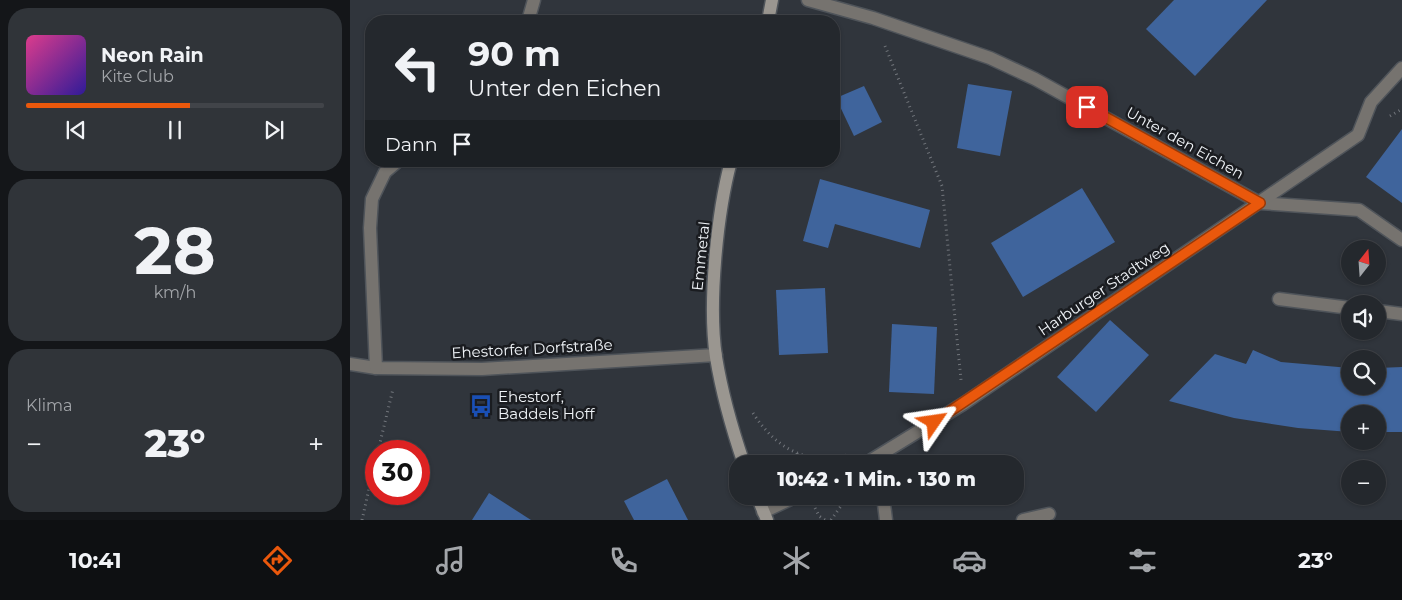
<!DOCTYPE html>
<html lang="de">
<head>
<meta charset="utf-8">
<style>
	:root { --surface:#24282d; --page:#303439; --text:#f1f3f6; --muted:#a3a6aa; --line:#414449; --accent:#ea580c }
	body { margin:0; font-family:Montserrat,sans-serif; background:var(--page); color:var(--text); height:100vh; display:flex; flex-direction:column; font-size:19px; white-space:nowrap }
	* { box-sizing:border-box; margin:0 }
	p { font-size:16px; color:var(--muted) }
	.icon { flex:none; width:28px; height:28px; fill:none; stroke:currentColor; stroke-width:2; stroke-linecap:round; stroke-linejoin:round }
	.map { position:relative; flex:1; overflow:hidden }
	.drawer { display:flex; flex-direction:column; gap:8px; padding:8px; background:#141619; width:350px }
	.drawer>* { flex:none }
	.hud { position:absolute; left:15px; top:15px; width:475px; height:152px; border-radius:20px; box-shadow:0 1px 4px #0004,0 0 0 1px var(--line); background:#24282d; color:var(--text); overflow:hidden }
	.needle { width:32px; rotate:17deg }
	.fabs { position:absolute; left:991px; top:240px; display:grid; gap:10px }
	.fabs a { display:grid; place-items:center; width:45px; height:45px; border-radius:50%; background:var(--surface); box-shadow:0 1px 4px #0004,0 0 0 1px var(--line); font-size:25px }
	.speed { position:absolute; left:15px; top:440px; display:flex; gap:10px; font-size:25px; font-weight:700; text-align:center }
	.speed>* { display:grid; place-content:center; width:65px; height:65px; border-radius:50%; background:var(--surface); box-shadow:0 1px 4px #0004,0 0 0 1px var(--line); line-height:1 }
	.speed .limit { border:8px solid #d22; background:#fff; color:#111 }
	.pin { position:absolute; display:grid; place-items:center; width:42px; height:42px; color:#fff; margin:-21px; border-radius:10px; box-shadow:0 2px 8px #0006 }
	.me { position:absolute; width:55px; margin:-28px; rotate:58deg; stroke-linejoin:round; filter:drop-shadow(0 0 4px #0008) }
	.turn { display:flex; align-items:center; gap:18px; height:105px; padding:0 20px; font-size:22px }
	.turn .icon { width:65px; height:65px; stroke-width:2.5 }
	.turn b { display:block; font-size:35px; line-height:42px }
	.then { display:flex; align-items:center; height:48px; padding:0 20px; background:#0003; gap:10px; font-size:19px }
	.big { font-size:38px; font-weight:800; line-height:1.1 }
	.drawer .card { flex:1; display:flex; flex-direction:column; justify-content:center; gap:8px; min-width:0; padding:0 18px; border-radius:20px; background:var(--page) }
	.drawer .dial { align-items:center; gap:0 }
	.dial b { font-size:65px; line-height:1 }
	.song { display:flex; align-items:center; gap:15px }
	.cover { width:60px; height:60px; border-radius:8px; background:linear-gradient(135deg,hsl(330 70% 55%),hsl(250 70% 35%)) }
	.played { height:5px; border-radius:2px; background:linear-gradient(90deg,var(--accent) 55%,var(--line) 55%) }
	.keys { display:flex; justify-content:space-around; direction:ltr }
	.heat { display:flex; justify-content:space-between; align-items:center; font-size:28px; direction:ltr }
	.trip { position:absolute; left:379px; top:455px; width:295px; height:50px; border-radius:20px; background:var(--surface); box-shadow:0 1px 4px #0004,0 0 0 1px var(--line); font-weight:800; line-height:50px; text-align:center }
	.tabs { display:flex; height:80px; justify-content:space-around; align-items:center; background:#0e1012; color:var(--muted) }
	.tabs .icon { width:35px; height:35px }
	.tabs .selected { color:var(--accent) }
	.tabs b { font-size:22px; color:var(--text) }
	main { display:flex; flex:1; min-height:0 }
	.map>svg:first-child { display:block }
	.building { fill:#3f649c }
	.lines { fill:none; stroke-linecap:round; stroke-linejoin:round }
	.service-casing { stroke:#4f545a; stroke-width:15 }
	.minor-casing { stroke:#4f545a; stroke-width:15 }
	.secondary-casing { stroke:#4f545a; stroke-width:15 }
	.path { stroke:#72767c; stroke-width:3; stroke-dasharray:1 4; stroke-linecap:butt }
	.service { stroke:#76736f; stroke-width:12 }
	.minor { stroke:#76736f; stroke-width:12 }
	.secondary { stroke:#9a9690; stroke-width:12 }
	.route-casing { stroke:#983908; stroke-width:12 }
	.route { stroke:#ea580c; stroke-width:9 }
	.labels { text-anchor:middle; stroke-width:5; stroke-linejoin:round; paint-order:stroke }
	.street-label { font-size:15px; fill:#f0f4f8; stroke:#1a1c20 }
	.poi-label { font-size:15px; fill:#f0f4f8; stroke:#1a1c20; text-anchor:start }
</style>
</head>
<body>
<main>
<section class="drawer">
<div class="card">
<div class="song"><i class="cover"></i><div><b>Neon Rain</b><p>Kite Club</p></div></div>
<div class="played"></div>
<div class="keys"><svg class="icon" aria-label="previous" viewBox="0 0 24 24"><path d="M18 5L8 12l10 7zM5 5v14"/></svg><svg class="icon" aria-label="pause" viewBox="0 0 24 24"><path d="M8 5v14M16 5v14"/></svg><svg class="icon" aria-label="next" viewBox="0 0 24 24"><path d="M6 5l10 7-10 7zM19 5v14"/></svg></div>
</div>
<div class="card dial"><b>28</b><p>km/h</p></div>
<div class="card"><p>Klima</p>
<div class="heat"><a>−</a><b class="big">23°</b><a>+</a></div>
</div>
</section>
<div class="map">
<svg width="1052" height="520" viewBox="0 0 1052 520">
	<rect width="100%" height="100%" fill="#30353c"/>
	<g class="building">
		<polygon points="824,0 917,0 845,76 796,29"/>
		<polygon points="618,84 662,91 650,156 607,148"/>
		<polygon points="514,86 532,122 504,136 486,98"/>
		<polygon points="1052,129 1052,203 1016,177"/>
		<polygon points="470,179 580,210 570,248 485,224 478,248 453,241"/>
		<polygon points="732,188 765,242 673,297 641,243"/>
		<polygon points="475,288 478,353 429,355 426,290"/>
		<polygon points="760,320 799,355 746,412 707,377"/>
		<polygon points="542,324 587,327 584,394 539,392"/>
		<polygon points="903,350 931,362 1000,368 1000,386 1028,386 1028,368 1052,367 1052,432 1028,432 1028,414 1000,414 1000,432 948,428 884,418 819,401 865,354 896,364"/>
		<polygon points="317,479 338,520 284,520 274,501"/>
		<polygon points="139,493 181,520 122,520"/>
	</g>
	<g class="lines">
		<defs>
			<g id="service">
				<polyline points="929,299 1000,308"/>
				<polyline points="1028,311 1052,314"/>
				<polyline points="533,496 536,520"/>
				<polyline points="673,520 699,514"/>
			</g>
			<g id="minor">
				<polyline points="458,0 523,18 640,58 685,79 910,203 1009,210 1052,240"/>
				<polyline points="178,21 184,0"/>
				<polyline points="0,364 26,368 132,369 366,355"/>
				<polyline points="26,368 20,228 22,199 35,172 48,161"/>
				<polyline points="515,464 613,404 1008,135 1021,102 1052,68"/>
				<polyline points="413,512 447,496"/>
			</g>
			<g id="secondary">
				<polyline points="418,21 422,0"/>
				<path d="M381,161C367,213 358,304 366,357C372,394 382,429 394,464"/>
				<polyline points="407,496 417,520"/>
			</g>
		</defs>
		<use href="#service" class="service-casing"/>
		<use href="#minor" class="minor-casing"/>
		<use href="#secondary" class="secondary-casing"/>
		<g class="path">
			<polyline points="535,46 592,186 611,380"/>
			<polyline points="1040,116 1052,109"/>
			<path d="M403,413C419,438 442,458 473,458C481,459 489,456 496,455"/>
			<polyline points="28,451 43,389"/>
			<polyline points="447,453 449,464"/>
			<polyline points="465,508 469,516 475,520"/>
			<polyline points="12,520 26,458"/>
			<polyline points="481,520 498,496"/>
		</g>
		<use href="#service" class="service"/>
		<use href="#minor" class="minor"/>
		<use href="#secondary" class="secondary"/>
	</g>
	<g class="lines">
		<defs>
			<polyline id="route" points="584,422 910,203 737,107"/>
		</defs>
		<use href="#route" class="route-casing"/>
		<use href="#route" class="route"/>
	</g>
	<defs>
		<symbol id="bus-bare" viewBox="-9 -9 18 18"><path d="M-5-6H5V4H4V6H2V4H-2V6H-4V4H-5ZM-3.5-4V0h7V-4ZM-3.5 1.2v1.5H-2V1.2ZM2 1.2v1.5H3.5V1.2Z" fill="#1a4fb4" stroke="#1a1c20" stroke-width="2.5" paint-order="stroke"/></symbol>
	</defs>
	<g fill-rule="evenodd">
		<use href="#bus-bare" x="115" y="390" width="32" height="32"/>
	</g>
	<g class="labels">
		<g class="street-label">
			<text transform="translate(835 143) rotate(29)" y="5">Unter den Eichen</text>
			<text transform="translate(351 256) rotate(-84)" y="5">Emmetal</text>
			<text transform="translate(754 289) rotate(-34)" y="5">Harburger Stadtweg</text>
			<text transform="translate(182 349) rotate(-3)" y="5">Ehestorfer Dorfstraße</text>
		</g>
		<g class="poi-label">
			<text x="148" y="402">Ehestorf,<tspan x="148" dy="17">Baddels Hoff</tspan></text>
		</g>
	</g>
</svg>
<div class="fabs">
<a><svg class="needle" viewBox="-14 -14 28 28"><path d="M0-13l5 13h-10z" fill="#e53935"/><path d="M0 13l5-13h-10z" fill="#a3a6aa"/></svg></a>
<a><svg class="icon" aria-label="sound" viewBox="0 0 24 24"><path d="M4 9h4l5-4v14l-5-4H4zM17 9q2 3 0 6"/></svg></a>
<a><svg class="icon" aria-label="search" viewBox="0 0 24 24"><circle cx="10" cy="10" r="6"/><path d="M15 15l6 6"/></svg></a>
<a>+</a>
<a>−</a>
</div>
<div class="speed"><div class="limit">30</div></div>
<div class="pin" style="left:737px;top:107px;background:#d93025"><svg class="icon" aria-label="arrive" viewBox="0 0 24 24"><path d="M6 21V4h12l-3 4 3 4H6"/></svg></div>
<svg class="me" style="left:584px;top:422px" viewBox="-20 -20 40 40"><path d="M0-17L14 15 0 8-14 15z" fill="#ea580c" stroke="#fff" stroke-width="4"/></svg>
<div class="trip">10:42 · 1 Min. · 130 m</div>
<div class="hud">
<div class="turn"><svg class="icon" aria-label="left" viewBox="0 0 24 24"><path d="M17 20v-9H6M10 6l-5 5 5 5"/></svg><div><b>90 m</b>Unter den Eichen</div></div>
<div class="then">Dann<svg class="icon" aria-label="arrive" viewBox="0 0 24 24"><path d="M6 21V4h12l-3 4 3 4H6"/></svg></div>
</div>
</div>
</main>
<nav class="tabs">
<b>10:41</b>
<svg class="icon selected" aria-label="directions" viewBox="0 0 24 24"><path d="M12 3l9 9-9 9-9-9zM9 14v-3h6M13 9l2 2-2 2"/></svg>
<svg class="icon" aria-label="music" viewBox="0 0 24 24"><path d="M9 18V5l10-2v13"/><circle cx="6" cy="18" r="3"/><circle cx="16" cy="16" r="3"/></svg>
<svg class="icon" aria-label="phone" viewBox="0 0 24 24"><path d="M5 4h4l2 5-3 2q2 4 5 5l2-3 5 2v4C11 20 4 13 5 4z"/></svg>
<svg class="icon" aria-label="climate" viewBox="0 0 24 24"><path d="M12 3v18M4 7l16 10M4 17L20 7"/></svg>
<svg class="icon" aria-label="car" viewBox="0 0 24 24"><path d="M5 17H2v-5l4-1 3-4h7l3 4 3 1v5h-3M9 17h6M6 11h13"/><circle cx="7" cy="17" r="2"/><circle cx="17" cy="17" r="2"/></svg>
<svg class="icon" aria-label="filters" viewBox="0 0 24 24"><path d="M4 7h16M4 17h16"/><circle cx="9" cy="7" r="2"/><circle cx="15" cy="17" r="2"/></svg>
<b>23°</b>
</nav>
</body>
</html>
